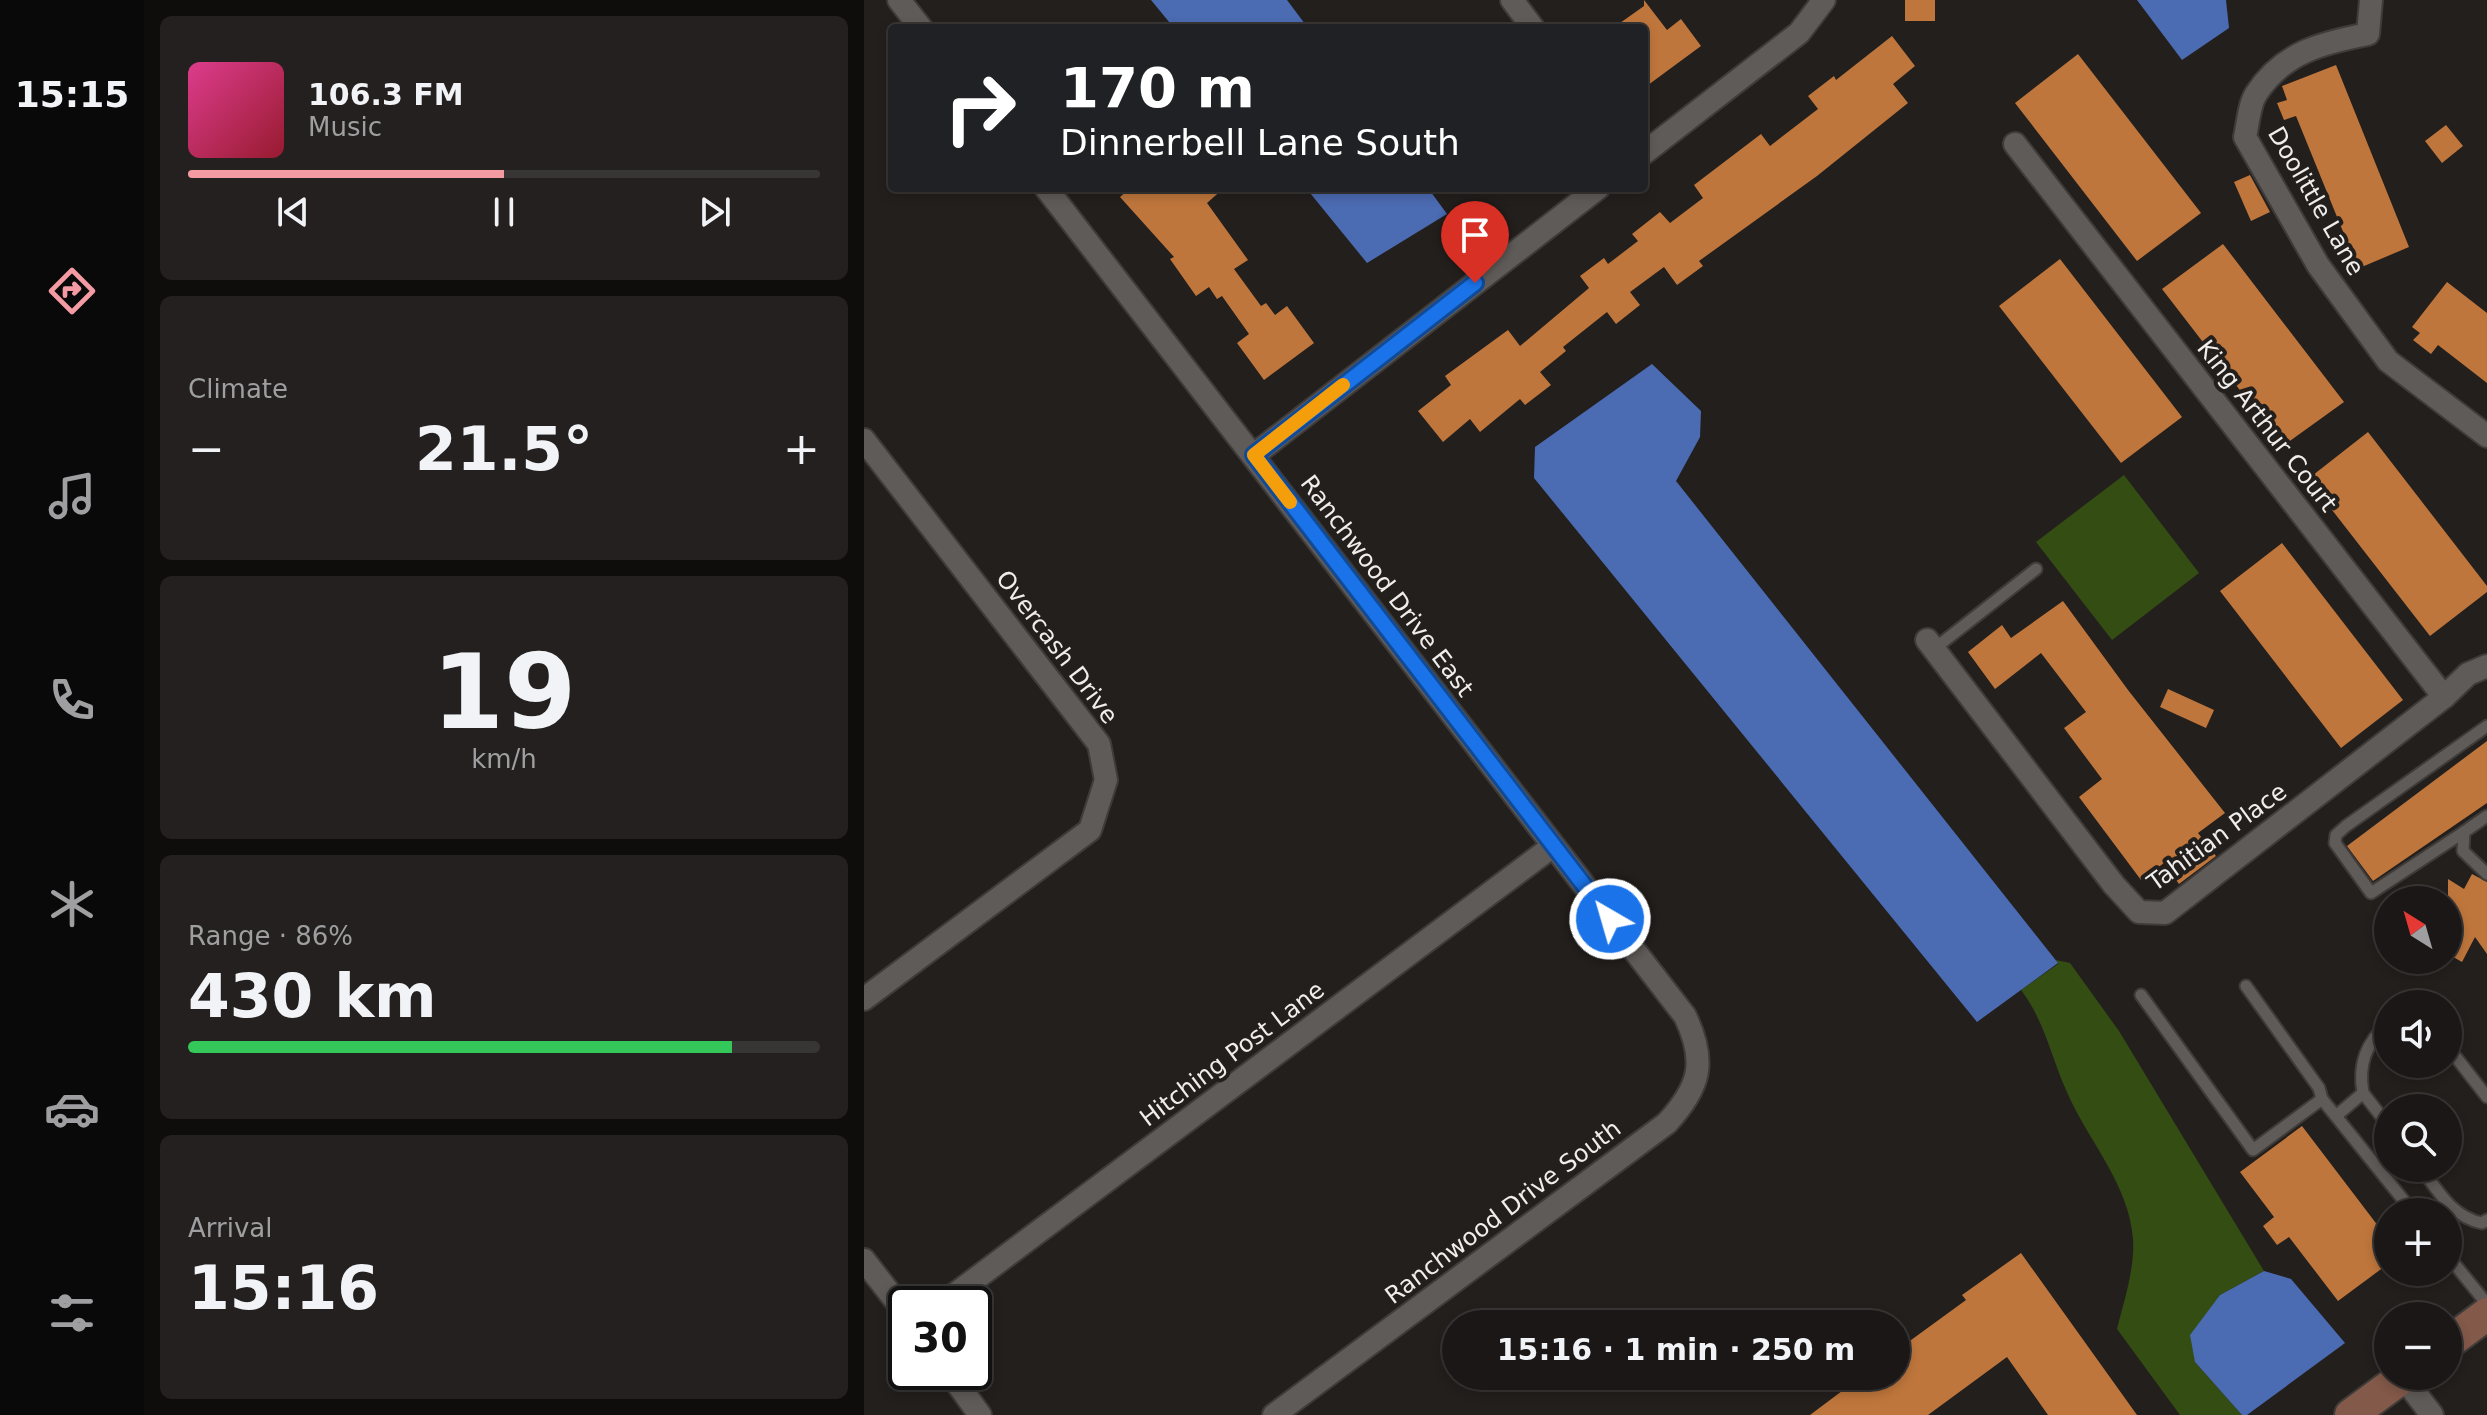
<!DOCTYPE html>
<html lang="en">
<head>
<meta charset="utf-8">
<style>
	:root { --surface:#1a1716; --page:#23201f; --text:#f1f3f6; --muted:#9f9fa1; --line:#383635; --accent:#f49aa3 }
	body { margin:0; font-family:"DejaVu Sans",sans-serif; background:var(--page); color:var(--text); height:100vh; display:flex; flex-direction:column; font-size:30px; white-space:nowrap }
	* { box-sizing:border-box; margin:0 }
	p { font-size:26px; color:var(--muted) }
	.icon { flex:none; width:44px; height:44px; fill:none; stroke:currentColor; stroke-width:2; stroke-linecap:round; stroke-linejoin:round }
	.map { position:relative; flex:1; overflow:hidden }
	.side { display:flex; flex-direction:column; gap:16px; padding:16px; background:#0e0d0c; width:720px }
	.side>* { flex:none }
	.guide { position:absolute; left:24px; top:24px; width:760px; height:168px; border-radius:8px; box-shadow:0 4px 12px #0003,0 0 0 2px var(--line); background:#202124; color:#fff; overflow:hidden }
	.needle { width:52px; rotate:323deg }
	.tools { position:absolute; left:1510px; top:886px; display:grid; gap:16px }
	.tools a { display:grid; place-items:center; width:88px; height:88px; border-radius:50%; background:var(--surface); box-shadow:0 4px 12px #0003,0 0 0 2px var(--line); font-size:40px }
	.speed { position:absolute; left:24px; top:1286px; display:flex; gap:16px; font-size:40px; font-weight:700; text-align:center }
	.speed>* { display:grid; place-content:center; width:104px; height:104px; border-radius:50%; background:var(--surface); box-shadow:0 4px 12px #0003,0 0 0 2px var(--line); line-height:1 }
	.speed .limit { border:4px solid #111; border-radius:12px; background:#fff; color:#111 }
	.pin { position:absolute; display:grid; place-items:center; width:68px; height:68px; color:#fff; margin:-82px -34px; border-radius:50% 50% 50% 0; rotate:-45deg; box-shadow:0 0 8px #0007 }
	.pin .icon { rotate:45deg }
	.me { position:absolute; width:88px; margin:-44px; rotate:322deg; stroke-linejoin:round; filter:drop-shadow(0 0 6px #0008) }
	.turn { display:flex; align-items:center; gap:28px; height:168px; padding:0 40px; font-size:36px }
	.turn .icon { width:104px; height:104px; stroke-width:2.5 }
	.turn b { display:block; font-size:56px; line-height:68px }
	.big { font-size:60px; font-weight:800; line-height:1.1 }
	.side .card { flex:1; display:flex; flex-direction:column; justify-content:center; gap:12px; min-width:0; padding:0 28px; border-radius:12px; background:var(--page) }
	.side .dial { align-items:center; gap:0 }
	.dial b { font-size:104px; line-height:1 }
	.song { display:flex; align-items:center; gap:24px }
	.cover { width:96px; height:96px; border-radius:12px; background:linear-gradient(135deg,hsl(330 70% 55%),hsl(350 70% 35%)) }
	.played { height:8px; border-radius:4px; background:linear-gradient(90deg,var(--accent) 50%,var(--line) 50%) }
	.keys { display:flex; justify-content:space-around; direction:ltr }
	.heat { display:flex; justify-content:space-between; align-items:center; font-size:44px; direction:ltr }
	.charge { height:12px; border-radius:6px; background:linear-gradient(90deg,#34c759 86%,var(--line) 0) }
	.trip { position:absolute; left:578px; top:1310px; width:468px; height:80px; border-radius:40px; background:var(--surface); box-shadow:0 4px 12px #0003,0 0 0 2px var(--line); font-weight:800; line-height:80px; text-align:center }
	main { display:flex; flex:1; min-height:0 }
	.menu { display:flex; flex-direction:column; width:144px; justify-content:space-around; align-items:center; background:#0a0909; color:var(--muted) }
	.menu .icon { width:56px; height:56px }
	.menu .on { color:var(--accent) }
	.menu b { font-size:36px; color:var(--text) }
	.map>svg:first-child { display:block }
	.green { fill:#344d13 }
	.water { fill:#4b6bb2 }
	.building { fill:#bf763c }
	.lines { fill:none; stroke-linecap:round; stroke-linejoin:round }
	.service-casing { stroke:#3e3b39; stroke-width:15 }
	.minor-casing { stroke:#3e3b39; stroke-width:26 }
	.secondary-casing { stroke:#3e3b39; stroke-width:36 }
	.service { stroke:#5f5b58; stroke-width:11 }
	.minor { stroke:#5f5b58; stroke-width:22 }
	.secondary { stroke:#835949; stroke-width:32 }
	.route-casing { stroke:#114b97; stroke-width:20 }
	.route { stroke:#1a73e8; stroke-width:14 }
	.slow { stroke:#f59e0b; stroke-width:14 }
	.labels { text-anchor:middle; stroke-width:8; stroke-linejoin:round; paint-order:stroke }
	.street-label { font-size:24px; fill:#f0eeec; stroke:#231f1d }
</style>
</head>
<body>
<main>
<nav class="menu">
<b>15:15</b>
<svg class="icon on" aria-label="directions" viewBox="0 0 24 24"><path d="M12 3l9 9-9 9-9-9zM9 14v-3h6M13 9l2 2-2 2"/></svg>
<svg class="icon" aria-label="music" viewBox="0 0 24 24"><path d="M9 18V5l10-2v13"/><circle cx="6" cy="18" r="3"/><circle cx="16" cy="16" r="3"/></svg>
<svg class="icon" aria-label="phone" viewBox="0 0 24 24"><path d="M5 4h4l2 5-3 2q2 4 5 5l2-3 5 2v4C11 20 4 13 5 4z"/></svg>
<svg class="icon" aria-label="climate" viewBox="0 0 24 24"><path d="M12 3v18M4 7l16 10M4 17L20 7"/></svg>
<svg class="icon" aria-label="car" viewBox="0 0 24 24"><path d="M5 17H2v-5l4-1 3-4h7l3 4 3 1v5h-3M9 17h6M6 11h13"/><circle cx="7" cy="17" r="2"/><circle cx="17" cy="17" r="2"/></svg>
<svg class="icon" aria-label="filters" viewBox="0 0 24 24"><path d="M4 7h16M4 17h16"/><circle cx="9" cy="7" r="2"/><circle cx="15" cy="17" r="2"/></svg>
</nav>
<section class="side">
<div class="card">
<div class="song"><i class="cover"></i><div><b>106.3 FM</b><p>Music</p></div></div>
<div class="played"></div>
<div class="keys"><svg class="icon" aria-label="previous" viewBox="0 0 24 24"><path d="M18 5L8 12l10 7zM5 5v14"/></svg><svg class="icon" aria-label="pause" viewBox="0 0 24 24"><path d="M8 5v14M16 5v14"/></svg><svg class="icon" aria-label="next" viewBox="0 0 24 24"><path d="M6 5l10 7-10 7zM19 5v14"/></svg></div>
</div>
<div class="card"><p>Climate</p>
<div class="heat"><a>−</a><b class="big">21.5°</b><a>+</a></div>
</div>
<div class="card dial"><b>19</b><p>km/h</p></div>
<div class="card"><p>Range · 86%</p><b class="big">430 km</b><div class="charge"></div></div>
<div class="card"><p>Arrival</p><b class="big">15:16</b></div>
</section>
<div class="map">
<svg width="1623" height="1415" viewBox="0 0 1623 1415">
	<rect width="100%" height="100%" fill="#231f1d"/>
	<g class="green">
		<polygon points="1260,475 1335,573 1248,640 1172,542"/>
		<path d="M1192,960L1206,963L1255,1031L1400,1271L1356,1295L1331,1362L1378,1415H1316L1253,1329C1260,1301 1271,1268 1269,1239C1265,1183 1223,1140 1202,1090C1187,1056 1180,1020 1157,990L1194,964Z"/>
	</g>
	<g class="water">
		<polygon points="287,0 423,0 444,28 310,28"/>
		<polygon points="1273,0 1362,0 1365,28 1318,60"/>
		<polygon points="442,188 564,188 583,214 503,263"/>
		<polygon points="788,364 837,411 836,437 812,481 1194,963 1113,1022 670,478 671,447"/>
		<polygon points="1400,1271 1427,1279 1481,1343 1383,1415 1378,1415 1331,1362 1326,1335 1356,1295"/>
	</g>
	<g class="building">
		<polygon points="780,0 803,30 817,19 837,46 780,88 780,28 749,28 780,6"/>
		<rect x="1041" y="0" width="30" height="21"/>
		<polygon points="1028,36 1051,66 1029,84 1044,103 953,176 835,261 839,266 813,285 800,267 766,292 776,305 752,324 743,312 699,347 702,351 676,372 687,385 661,405 656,399 616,432 606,419 579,442 554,411 587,385 581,376 644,330 656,346 725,288 716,276 740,258 744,264 774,241 768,234 796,212 806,223 839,198 830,185 897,134 906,146 954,109 944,96 970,76 972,80"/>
		<polygon points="1214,54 1337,213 1273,261 1151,103"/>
		<polygon points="1472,65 1545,247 1493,269 1488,257 1479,260 1472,243 1482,239 1432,116 1420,120 1413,103 1423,100 1418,86"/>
		<polygon points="1582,125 1599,146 1578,163 1561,141"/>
		<polygon points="1386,175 1406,212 1387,221 1370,182"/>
		<polygon points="266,188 360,188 343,203 384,260 370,269 397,306 402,303 411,315 423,306 450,343 400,380 373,343 385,334 358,296 353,299 345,287 332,296 306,259 310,257 256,197"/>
		<polygon points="1359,244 1480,402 1419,446 1298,289"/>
		<polygon points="1196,259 1318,417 1257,463 1135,306"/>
		<polygon points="1583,282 1623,313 1623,383 1574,345 1567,354 1549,340 1556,333 1548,327"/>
		<polygon points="1504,432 1623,586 1623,592 1566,636 1444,479"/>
		<polygon points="1418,543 1539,700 1477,748 1356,591"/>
		<polygon points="1199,601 1264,690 1361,813 1334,833 1352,856 1315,884 1300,863 1277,880 1215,797 1238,779 1200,728 1222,712 1177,653 1131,689 1104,652 1138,625 1147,638"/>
		<polygon points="1304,689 1350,710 1342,728 1296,707"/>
		<polygon points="1623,741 1623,803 1509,881 1483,846"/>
		<polygon points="1608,874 1623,882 1623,954 1611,937 1598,962 1584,954 1584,879 1600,889"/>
		<polygon points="1438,1126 1524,1239 1524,1264 1474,1301 1425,1237 1413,1245 1399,1226 1410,1217 1376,1172"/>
		<polygon points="1157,1253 1273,1415 1184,1415 1143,1357 1064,1415 946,1415 998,1376 1032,1376 1032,1351 1102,1300 1098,1295"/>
	</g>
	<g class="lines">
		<defs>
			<g id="service">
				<polyline points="1070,649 1172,569"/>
				<polyline points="1623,816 1600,832 1599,851 1623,874"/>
				<polyline points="1600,832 1507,893 1471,843 1472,835 1482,826 1623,726"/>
				<polyline points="1382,986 1455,1088 1458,1099"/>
				<polyline points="1277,995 1389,1150 1458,1099 1549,1212"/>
				<polyline points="1584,1047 1623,1097"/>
				<polyline points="1560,1064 1562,1066"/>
				<path d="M1499,1093C1494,1066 1502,1042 1524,1024"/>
				<polyline points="1472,1116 1499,1093 1524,1125"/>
				<path d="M1557,1168C1574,1191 1588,1217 1618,1223L1623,1220"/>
				<polyline points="1584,1256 1623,1304"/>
			</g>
			<g id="minor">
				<polyline points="35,0 57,28"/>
				<polyline points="648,0 669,28"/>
				<path d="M1507,0L1504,34C1458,43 1419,52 1392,94C1385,105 1384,124 1381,137L1454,265L1524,361L1623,436"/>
				<polyline points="1151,144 1580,697"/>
				<polyline points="780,153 935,33 960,0"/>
				<path d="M182,188L821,1016C843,1062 836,1087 803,1123L410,1415"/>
				<polyline points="0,440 235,744 242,780 226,830 0,999"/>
				<polyline points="390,455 734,188"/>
				<polyline points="1063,640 1250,885 1275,912 1301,913 1580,697 1604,674 1623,666"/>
				<polyline points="0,1260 42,1314"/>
				<polyline points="78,1304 689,846"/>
				<polyline points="85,1372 116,1415"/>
				<polyline points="1539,1377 1568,1415"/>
			</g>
			<g id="secondary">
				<polyline points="1584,1343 1623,1314"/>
				<polyline points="1487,1415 1540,1376"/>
			</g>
		</defs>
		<use href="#service" class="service-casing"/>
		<use href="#minor" class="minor-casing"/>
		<use href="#secondary" class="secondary-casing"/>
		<use href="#service" class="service"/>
		<use href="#minor" class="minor"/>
		<use href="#secondary" class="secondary"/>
	</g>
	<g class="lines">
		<defs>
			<polyline id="route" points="611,283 390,455 746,919"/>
		</defs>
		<use href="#route" class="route-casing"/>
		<use href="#route" class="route"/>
		<polyline class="slow" points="426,502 390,455 479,385"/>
	</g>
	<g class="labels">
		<g class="street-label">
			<text transform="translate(1452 201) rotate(60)" y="8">Doolittle Lane</text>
			<text transform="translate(1403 426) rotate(52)" y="8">King Arthur Court</text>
			<text transform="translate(523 586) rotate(53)" y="8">Ranchwood Drive East</text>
			<text transform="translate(193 647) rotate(53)" y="8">Overcash Drive</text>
			<text transform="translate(1353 837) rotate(-36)" y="8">Tahitian Place</text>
			<text transform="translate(368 1054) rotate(-37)" y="8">Hitching Post Lane</text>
			<text transform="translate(639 1212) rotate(-37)" y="8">Ranchwood Drive South</text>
		</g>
	</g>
</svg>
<div class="tools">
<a><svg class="needle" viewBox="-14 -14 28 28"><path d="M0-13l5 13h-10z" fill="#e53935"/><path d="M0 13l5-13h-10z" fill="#9f9fa1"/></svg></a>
<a><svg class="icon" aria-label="sound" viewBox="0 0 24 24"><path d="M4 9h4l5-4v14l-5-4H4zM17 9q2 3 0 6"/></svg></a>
<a><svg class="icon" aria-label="search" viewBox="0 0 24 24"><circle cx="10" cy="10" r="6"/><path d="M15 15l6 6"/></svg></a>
<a>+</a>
<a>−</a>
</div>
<div class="speed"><div class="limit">30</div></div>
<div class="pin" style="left:611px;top:283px;background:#d93025"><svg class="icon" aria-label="arrive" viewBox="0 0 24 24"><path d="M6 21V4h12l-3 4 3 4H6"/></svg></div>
<svg class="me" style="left:746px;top:919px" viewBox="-20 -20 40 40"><circle r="17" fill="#1a73e8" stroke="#fff" stroke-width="3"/><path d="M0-11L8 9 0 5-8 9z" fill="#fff"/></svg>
<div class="trip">15:16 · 1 min · 250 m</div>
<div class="guide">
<div class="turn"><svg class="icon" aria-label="right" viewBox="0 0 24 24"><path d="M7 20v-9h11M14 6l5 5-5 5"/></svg><div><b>170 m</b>Dinnerbell Lane South</div></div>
</div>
</div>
</main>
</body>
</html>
